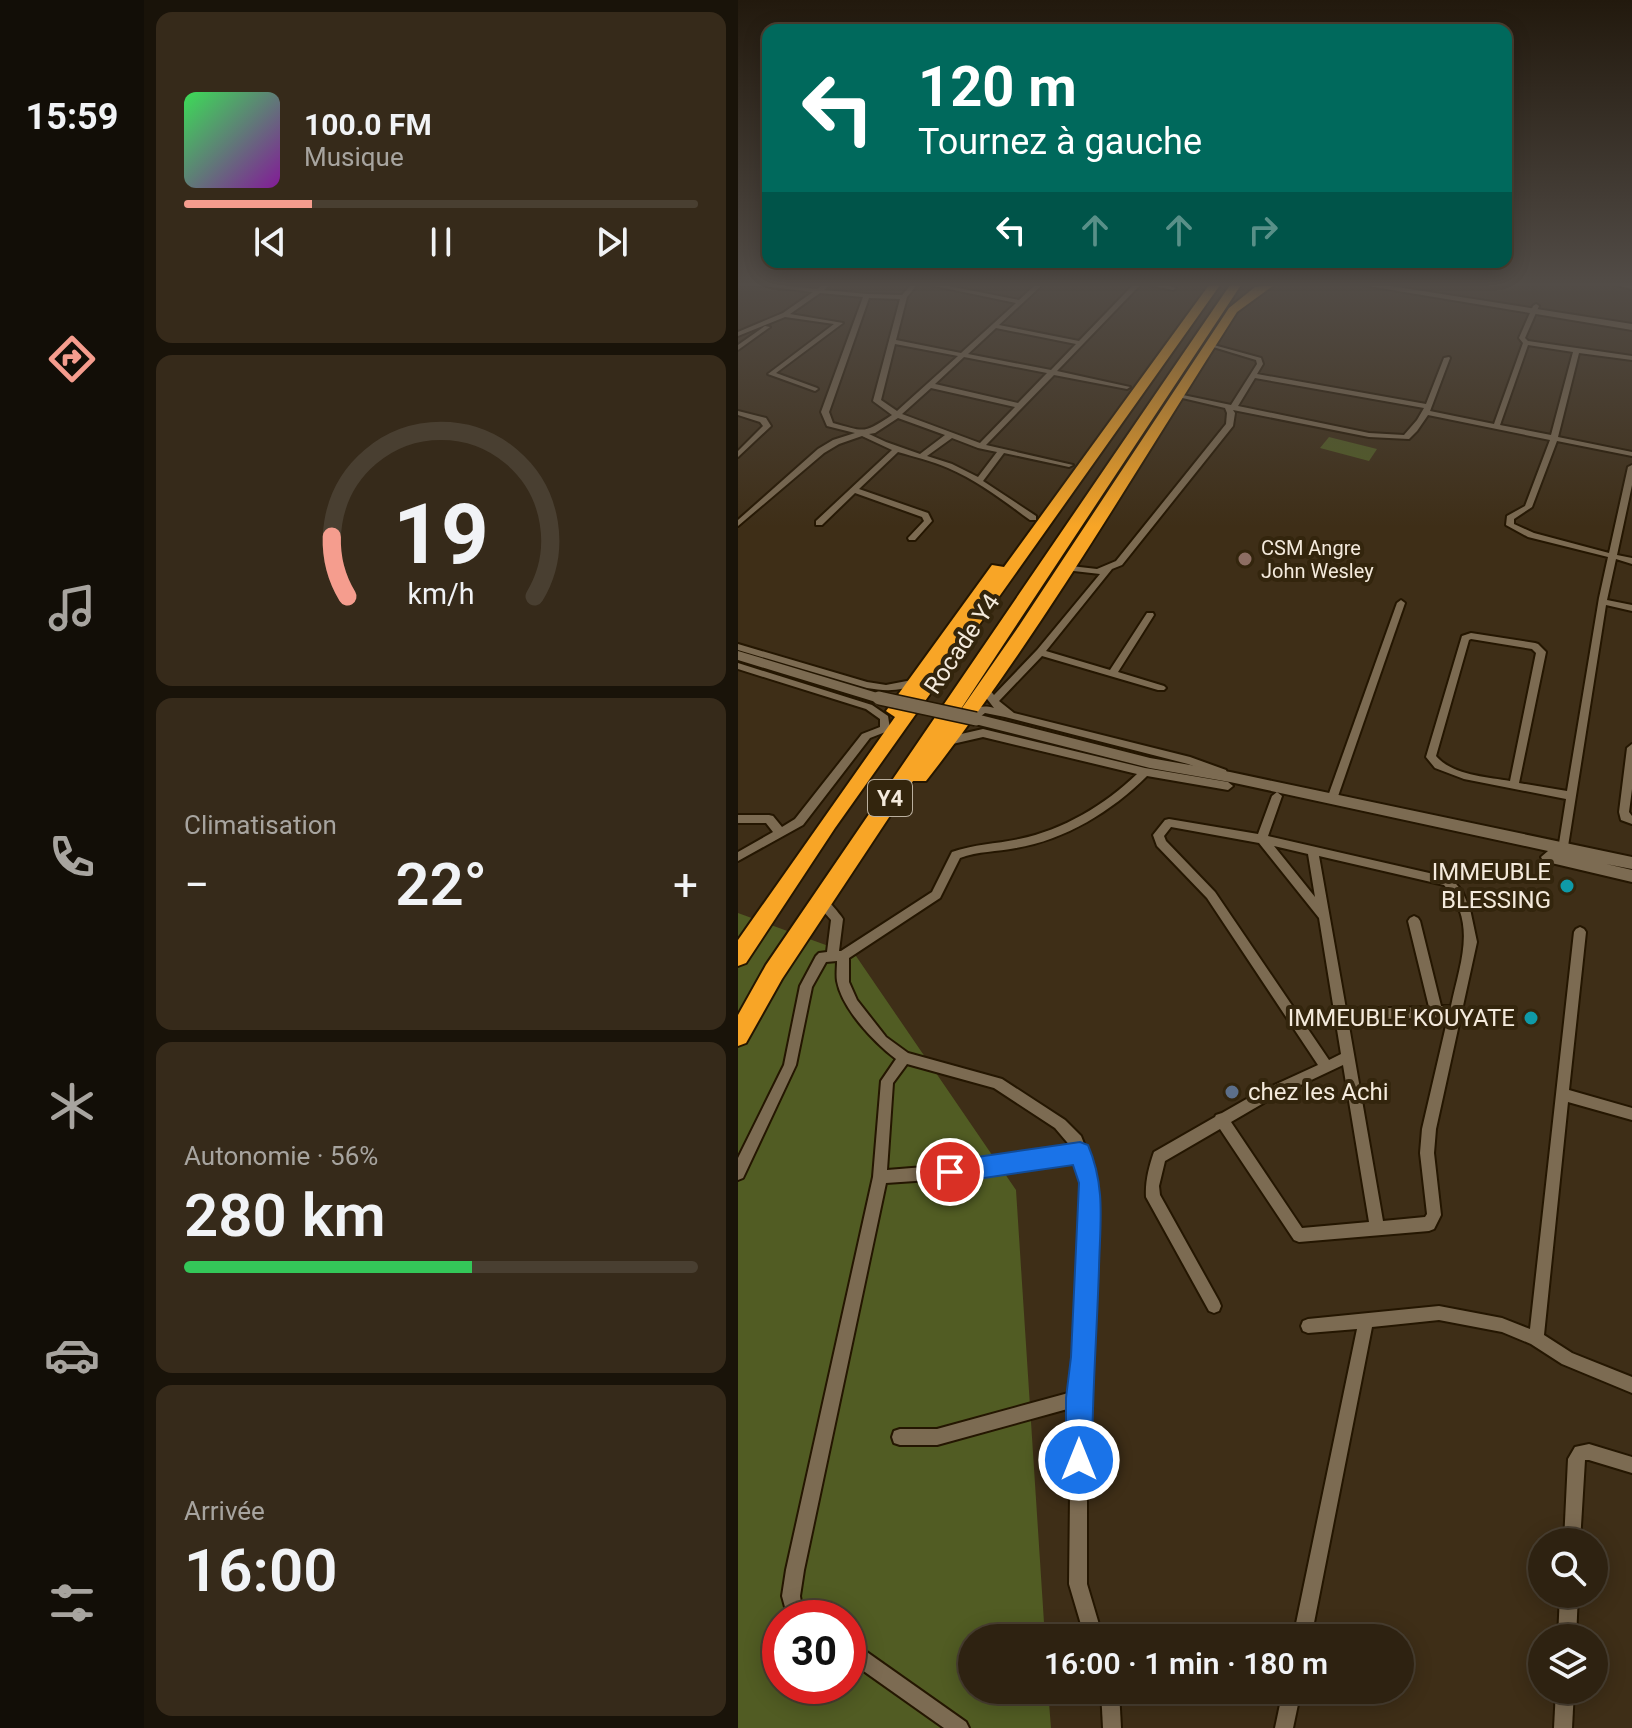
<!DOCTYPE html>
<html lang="fr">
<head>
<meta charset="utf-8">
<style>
	:root { --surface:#2e2211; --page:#362a1a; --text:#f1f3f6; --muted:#a7a49f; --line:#493f31; --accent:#f59d8e }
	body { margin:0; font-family:Roboto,sans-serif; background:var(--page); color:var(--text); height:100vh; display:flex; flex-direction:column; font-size:30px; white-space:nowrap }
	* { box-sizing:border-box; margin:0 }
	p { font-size:26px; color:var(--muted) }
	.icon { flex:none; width:44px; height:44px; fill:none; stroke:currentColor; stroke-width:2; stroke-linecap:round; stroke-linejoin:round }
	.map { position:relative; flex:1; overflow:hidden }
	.panel { display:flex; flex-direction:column; gap:12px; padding:12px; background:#191309; width:594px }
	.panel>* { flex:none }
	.hud { position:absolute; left:24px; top:24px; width:750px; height:244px; border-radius:16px; box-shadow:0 4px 20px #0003,0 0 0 2px var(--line); background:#00695c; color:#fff; overflow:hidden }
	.tools { position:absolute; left:790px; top:1528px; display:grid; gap:16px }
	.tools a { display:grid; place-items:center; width:80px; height:80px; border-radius:50%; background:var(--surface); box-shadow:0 4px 20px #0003,0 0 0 2px var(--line); font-size:40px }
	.speed { position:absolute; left:24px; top:1600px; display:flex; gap:16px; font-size:40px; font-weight:700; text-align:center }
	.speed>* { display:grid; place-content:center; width:104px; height:104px; border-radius:50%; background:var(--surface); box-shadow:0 4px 20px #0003,0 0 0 2px var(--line); line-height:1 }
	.speed .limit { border:12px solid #d22; background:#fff; color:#111 }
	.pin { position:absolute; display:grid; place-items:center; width:68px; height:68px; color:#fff; margin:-34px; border:4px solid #fff; border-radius:50%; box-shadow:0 2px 8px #0007 }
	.me { position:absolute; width:88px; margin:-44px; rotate:0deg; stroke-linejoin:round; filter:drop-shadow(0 0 6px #0008) }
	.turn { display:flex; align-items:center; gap:28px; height:168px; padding:0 24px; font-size:36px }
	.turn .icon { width:104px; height:104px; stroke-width:2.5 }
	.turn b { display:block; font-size:56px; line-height:68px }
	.lanes { display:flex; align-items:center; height:76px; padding:0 24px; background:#0003; justify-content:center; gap:40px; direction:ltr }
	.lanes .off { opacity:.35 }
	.big { font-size:60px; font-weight:600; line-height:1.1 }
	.panel .widget { flex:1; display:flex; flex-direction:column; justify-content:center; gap:12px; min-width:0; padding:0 28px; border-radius:16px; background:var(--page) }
	.panel .dial { align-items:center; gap:0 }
	.dial svg { height:208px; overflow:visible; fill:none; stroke:var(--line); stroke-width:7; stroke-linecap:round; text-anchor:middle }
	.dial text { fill:var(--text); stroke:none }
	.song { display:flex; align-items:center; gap:24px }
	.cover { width:96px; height:96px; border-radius:12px; background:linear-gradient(135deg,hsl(130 70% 55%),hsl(290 70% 35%)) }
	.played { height:8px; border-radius:4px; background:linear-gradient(90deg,var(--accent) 25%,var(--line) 25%) }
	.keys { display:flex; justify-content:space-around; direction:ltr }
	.heat { display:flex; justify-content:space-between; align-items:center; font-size:44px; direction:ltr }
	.charge { height:12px; border-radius:6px; background:linear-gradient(90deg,#34c759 56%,var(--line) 0) }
	.trip { position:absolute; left:220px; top:1624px; width:456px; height:80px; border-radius:40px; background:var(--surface); box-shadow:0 4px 20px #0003,0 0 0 2px var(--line); font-weight:600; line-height:80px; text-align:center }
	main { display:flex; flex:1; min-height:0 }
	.menu { display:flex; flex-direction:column; width:144px; justify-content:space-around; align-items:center; background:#120e07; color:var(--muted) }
	.menu .icon { width:56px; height:56px }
	.menu .current { color:var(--accent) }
	.menu b { font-size:36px; color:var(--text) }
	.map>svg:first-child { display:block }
	.green { fill:#515c23; fill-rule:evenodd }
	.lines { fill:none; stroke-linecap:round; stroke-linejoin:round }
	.street-casing { stroke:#241601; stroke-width:4 }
	.secondary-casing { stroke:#241601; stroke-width:4 }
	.highway-casing { stroke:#241601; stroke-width:4 }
	.street { fill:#7c6b52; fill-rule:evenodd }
	.secondary { fill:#7c6b52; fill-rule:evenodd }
	.highway { fill:#f8a526; fill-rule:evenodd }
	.secondary-bridge-casing { stroke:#241601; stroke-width:16; stroke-linecap:butt }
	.secondary-bridge { stroke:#7c6b52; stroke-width:13 }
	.route { fill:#1a73e8; stroke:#114b97; stroke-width:2 }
	.education-dot { fill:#8d6e63; stroke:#33250d; stroke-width:3 }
	.culture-dot { fill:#0f9aa8; stroke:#33250d; stroke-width:3 }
	.service-dot { fill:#5c6f8a; stroke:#33250d; stroke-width:3 }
	.labels { text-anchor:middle; stroke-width:8; stroke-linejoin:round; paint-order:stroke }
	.far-poi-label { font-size:20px; fill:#f4eadc; stroke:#33250d; text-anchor:start }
	.shield { fill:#33250d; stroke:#baaf9e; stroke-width:2 }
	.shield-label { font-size:22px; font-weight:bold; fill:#f4eadc }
	.street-label { font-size:24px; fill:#f4eadc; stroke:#33250d }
	.poi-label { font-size:24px; fill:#f4eadc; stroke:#33250d; text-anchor:end }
</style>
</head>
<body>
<main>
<nav class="menu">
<b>15:59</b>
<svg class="icon current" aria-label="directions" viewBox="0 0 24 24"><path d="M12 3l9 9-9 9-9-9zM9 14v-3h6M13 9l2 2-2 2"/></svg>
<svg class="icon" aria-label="music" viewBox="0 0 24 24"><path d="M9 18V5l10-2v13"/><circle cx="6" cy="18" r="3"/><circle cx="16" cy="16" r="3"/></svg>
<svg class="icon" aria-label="phone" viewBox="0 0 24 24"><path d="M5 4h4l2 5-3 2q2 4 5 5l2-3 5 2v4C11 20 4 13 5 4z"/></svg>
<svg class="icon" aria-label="climate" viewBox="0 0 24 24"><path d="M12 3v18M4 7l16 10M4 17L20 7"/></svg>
<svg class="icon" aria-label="car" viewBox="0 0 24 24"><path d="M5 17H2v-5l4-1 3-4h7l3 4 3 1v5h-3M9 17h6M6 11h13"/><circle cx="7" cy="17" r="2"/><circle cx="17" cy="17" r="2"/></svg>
<svg class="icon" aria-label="filters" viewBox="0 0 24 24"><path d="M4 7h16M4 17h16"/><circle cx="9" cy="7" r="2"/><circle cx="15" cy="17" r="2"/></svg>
</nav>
<section class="panel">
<div class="widget">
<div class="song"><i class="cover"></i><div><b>100.0 FM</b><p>Musique</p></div></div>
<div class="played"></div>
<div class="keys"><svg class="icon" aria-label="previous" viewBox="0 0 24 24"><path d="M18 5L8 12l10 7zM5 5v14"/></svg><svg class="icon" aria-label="pause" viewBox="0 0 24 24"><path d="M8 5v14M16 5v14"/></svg><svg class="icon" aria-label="next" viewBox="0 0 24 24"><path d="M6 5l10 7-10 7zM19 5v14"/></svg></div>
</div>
<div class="widget dial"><svg viewBox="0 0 100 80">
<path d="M14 69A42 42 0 1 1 86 69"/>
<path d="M14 69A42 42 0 0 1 8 46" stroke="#f59d8e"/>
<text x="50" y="56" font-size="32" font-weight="700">19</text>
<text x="50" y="72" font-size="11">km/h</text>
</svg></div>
<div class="widget"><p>Climatisation</p>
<div class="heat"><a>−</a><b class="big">22°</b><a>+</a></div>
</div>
<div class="widget"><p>Autonomie · 56%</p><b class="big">280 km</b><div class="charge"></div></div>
<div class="widget"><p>Arrivée</p><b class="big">16:00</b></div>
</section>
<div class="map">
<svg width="894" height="1728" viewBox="0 0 894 1728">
	<rect width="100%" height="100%" fill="#3e2e17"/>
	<g class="green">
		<polygon points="591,437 639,449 631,461 582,448"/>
		<path d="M0,913L118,956L278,1190L307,1638H234V1690H310L313,1728H0ZM42,1618H110V1686H42Z"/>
	</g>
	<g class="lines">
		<defs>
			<g id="street">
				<path d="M15,285H38L79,289L85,285H92L86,290L129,294L164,295L173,285H179L169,297L158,340L223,353L278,303L192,285H205L281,300L297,285H304L261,325L341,341L395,285H402L319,371L392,387L389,389L316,375L248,445L335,465L331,467L266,453L245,481L298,516V520H292C266,501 240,481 210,468C194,461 177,457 160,452L121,489L190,513L194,521L177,540H171L170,538L186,521L184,517L117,493L84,525H78V521L154,450L124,436L101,444L86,453L0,526V520L80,449L95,440L117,433L89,426L83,412L125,297L82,293L52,314L105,323L38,373L79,388L80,389L77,391L30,374L96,324L47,317L0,336V332L45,313L75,292ZM131,298L162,299L135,401L154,415C125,434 128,432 95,423L91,412ZM258,328L338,344L313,370L230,354ZM157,344L220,356L159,411L143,400ZM226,357L309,373L280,403L197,384ZM193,388L277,407L242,443L164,414ZM160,418L207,435L182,454L148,442L131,434L137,433ZM214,438L240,448L259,452L240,477L214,464L189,456Z"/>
				<polygon points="411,285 428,285 438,288 435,290"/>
				<polygon points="878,285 894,285 894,289"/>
				<path d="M798,304L801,306L787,338L790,341L894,356V360L841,353L820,437L894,452V456L819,441L794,507L776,519V524L796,533L871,553L890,467L894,465V485L879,555L894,558V564L878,559L869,600L894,605V611L868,605L828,859H820L819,856L828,799L726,779L697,768L688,757L724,636L733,633L797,643L800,644L808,652L781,783L829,791L861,598L870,557L790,537L768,525L769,516L787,506L812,440L690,415L679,431L671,439L631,437L495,410L497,413L495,426L384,565L374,569L308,651L372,670L409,613H415L416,615L380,672L426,686L428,688L426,690H420L304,656L261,701L276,713L452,757L488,770L489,773L488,776L484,777L450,764L267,717L247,713L234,723H228L226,721L228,719C239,709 240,704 256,708L243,691L241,689L243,687H249L256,695L299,650L362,574L327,570L324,569V565L359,569L378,561L488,424L489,413L487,408L436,396L440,394L493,405L519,364L518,360L472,346V344L523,358L525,364L519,374L688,404L706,358L711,357L712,358L692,411L756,424L785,343L781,338L795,306ZM790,345L835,352L813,435L762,425ZM517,378L686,408L679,420L666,435L631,433L500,406ZM733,639L794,649L798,653L772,781C749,777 714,775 698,756L731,640Z"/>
				<polygon points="27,326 32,327 0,350 0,345"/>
				<polygon points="0,411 28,418 33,426 0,457 0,451 25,426 22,422 0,415"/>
				<polygon points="663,600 667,603 599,799 594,803 590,802 589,799 659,603"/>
				<path d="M0,644L129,682L148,685L174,680L179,683C164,692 146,691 129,688L0,650Z"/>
				<polygon points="0,663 134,705 150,716 152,729 150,731 132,738 65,825 0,861 0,852 35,832 28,823 0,823 0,815 31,815 35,816 44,827 57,819 124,734 142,727 142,719 128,709 0,669"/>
				<path d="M245,729L407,768L490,782L495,786L490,790L409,776C374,811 327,840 278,848C259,852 240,851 222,858L202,898L111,958V982L119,1000L148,1037L170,1053L264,1079L327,1120L343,1136L345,1141L359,1183L354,1357L349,1398V1584L365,1638H347L331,1584L333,1408L199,1445H162L156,1443L154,1437L156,1431L162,1429H199L334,1392L338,1357L345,1183L338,1160L236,1177L148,1183L66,1570L62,1596L64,1608L70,1612L73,1618H50L44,1596L48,1570L135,1177L143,1081L158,1059C136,1042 104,1009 99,981C98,975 99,967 99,961L88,962L74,987L58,1065L5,1178L0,1180V1158L46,1065L62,986L78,956L81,953L89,952L93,920L77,902L79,899C89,896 97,909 103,916L105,919L101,951H103L194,892L214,852C236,844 258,844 281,839C325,830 367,805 399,774L245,737L210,745L205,741L210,737ZM169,1064L256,1088L317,1128L334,1148L236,1163L149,1170L155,1083Z"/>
				<polygon points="894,744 894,789 891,812 894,816 894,824 883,820 881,812 889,748"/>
				<path d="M539,792L544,796L530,836L713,878L724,891L732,909L739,942L698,1129L696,1153L703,1215L696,1229L691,1231L561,1242L556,1240L482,1129L427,1161L421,1186L422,1195L481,1301L483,1306L481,1311L476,1313L471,1311L408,1197C407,1182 411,1166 416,1152L477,1117L478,1115L484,1113L519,1093L580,1065L469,898L419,846L415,835L427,820L431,819L520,834L534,796ZM433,827L521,843L581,918L603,1054L591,1060L477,892L428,841L426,836ZM536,846L570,854L577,897ZM581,856L706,885C740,922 722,963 713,1006H703L682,921L680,918L676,916L672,918L670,921L691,1007L608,1009ZM710,1017L684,1129L682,1153L689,1214L687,1217L645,1221L610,1020ZM605,1065L631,1222L564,1228L493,1122L529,1101Z"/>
				<polygon points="842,927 846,929 848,932 831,1090 894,1108 894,1120 830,1102 806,1335 834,1353 894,1377 894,1393 824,1364 793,1344 764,1332 701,1320 634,1327 573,1638 555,1638 619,1329 570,1333 565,1331 563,1326 565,1321 570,1319 701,1306 764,1318 792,1329 836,932 838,929"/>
				<polygon points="851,1444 894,1457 894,1473 851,1460 847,1460 842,1542 826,1542 830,1459 837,1447"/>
				<polygon points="822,1594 840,1594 838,1638 820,1638"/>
				<polygon points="110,1640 116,1643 228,1722 231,1728 206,1728 110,1660"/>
				<polygon points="363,1690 381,1690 383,1728 365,1728"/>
				<polygon points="545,1690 563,1690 555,1728 537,1728"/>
				<polygon points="818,1690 836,1690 834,1728 816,1728"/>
			</g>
			<g id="secondary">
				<polygon points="624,285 646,285 894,324 894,330"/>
				<polygon points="0,651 146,695 148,698 141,703 0,660"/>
				<polygon points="238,714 412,758 492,772 894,857 894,869 868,864 894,870 894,882 805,861 803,857 810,851 492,782 412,768 233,723 231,719 233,715"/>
			</g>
			<g id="highway">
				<polygon points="471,285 482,285 97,828 8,963 0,966 0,940 157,717 148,711 151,707 254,565 266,567"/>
				<path d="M492,285H503L213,724L281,626L491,308L517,287L536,285L499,312C398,469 303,634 188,781H175L44,979L8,1043L0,1046V1015L28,965Z"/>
			</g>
		</defs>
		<use href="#street" class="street-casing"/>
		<use href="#secondary" class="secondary-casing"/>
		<use href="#highway" class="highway-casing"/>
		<use href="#street" class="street"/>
		<use href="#secondary" class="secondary"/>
		<use href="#highway" class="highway"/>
		<defs>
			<polyline id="secondary-bridge" points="141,698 238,719"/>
		</defs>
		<use href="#secondary-bridge" class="secondary-bridge-casing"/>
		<use href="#secondary-bridge" class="secondary-bridge"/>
	</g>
	<linearGradient id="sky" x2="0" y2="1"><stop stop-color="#22190d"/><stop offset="0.54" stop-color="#524c47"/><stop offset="1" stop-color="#524c47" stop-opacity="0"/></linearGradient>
	<rect width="894" height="527" fill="url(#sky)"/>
	<path class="route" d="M342,1142L350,1145C368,1187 362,1224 361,1268C359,1332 354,1396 354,1460L350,1470L341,1474L331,1470L328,1460V1398L333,1357L341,1183L335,1165L212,1183L204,1179L200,1172L204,1164L212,1161Z"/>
	<circle class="education-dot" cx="507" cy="559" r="8"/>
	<g class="culture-dot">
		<circle cx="829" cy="886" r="8"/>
		<circle cx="793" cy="1018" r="8"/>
	</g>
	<circle class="service-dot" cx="494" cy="1092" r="8"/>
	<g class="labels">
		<g class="far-poi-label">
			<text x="523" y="555">CSM Angre<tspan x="523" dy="23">John Wesley</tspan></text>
		</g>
		<rect class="shield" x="130" y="780" width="44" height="36" rx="6"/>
		<g class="shield-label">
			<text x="152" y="806">Y4</text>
		</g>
		<g class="street-label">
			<text transform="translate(224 644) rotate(-56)" y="8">Rocade Y4</text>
		</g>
		<g class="poi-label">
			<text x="813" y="880">IMMEUBLE<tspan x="813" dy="28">BLESSING</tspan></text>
			<text x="777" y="1026">IMMEUBLE KOUYATE</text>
			<text x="510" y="1100" text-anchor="start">chez les Achi</text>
		</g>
	</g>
</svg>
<div class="tools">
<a><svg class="icon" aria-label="search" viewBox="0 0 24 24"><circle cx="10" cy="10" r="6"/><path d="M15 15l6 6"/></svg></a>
<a><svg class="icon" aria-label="layers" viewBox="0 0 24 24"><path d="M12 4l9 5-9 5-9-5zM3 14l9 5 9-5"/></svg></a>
</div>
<div class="speed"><div class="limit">30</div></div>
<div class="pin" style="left:212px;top:1172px;background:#d93025"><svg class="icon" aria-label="arrive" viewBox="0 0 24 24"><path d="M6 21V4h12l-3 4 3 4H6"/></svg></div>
<svg class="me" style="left:341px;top:1460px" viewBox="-20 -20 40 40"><circle r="17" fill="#1a73e8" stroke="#fff" stroke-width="3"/><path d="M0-11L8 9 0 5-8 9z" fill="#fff"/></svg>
<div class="trip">16:00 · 1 min · 180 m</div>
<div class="hud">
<div class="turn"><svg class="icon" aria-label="left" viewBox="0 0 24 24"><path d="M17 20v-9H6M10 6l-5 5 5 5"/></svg><div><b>120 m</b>Tournez à gauche</div></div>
<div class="lanes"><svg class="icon" aria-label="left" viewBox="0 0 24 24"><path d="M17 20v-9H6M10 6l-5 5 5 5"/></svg><svg class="icon off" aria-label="ahead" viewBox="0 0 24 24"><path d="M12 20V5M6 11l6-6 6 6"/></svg><svg class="icon off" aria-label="ahead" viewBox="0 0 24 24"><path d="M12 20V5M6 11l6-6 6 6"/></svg><svg class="icon off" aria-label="right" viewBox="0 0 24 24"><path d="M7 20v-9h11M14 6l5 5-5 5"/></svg></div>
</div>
</div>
</main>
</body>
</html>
